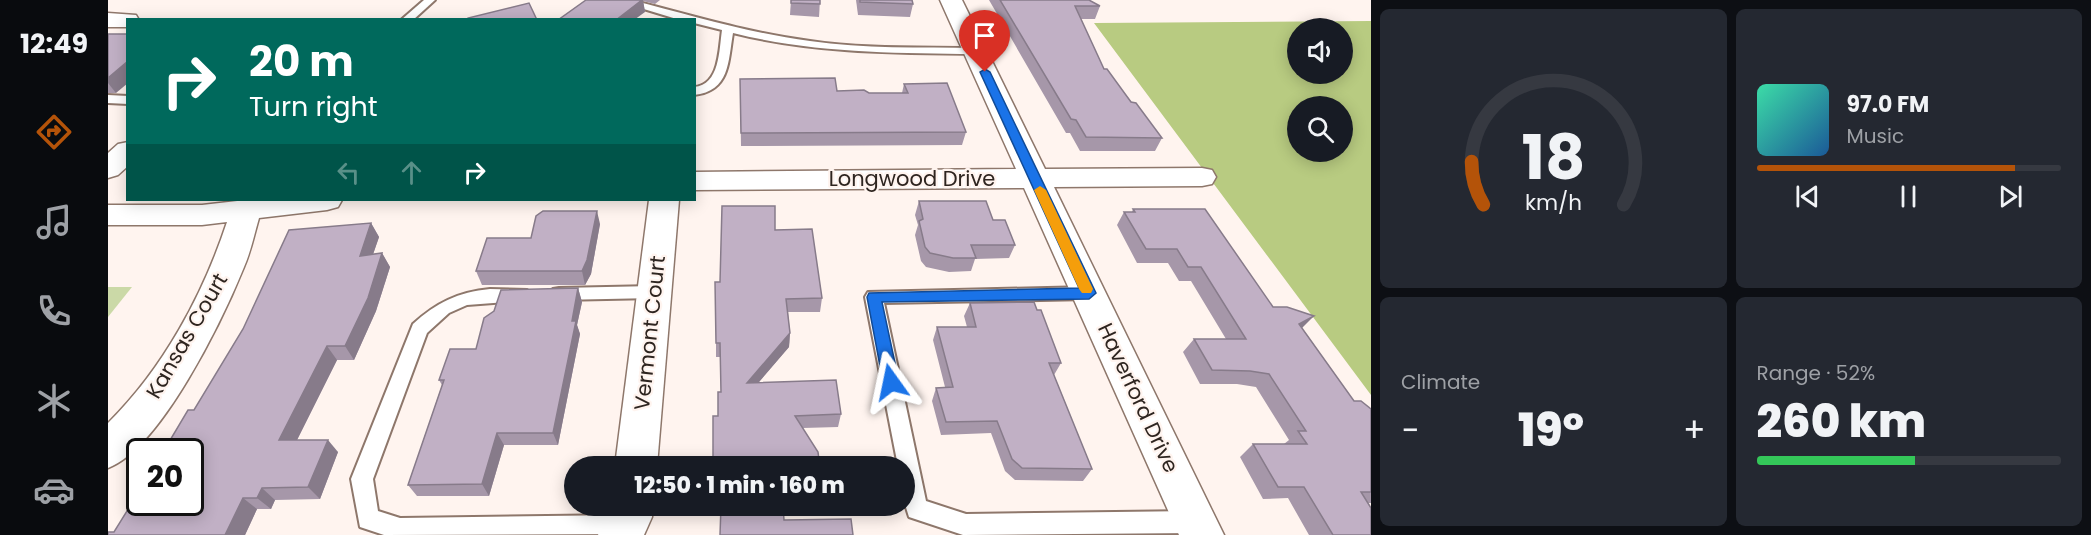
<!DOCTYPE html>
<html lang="en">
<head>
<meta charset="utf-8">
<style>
	:root { --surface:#171b24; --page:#242831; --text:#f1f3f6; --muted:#9ea1a6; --line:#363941; --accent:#b45309 }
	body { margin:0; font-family:Poppins,sans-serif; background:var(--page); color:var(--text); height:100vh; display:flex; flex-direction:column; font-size:22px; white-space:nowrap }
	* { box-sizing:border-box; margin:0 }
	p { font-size:20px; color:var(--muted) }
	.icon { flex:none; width:33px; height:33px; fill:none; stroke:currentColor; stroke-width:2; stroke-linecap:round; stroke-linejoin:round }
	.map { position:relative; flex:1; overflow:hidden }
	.sheet { display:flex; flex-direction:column; gap:9px; padding:9px; background:#0d0f14; width:720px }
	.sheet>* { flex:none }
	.banner { position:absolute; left:18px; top:18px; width:570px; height:183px; border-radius:0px; box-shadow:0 3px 15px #0003; background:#00695c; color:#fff; overflow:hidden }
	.controls { position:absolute; left:1179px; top:18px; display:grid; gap:12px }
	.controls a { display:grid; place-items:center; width:66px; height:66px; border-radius:50%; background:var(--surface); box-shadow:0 3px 15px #0003; font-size:30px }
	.speed { position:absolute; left:18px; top:438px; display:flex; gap:12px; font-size:30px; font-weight:700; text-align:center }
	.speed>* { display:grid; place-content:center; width:78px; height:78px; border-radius:50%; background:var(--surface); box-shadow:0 3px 15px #0003; line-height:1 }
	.speed .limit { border:3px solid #111; border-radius:9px; background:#fff; color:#111 }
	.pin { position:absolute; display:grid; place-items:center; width:51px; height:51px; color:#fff; margin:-62px -26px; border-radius:50% 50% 50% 0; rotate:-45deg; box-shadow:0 0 6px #0007 }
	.pin .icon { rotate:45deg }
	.me { position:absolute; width:66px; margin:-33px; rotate:348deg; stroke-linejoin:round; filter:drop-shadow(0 0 4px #0008) }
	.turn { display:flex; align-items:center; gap:21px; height:126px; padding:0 24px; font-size:27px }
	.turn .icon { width:78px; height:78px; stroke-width:2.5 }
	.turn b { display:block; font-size:42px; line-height:51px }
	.lanes { display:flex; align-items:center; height:57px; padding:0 24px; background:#0003; justify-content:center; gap:30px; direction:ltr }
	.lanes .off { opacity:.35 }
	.big { font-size:45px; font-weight:800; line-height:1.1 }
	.sheet .tile { flex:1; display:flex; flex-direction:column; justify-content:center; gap:9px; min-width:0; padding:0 21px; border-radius:9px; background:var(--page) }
	.sheet .dial { align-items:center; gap:0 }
	.dial svg { height:156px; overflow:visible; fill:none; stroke:var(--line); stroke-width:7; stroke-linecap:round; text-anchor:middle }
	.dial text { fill:var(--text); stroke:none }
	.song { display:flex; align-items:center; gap:18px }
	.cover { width:72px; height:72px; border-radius:9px; background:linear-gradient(135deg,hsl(160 70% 55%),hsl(210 70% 35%)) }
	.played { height:6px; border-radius:3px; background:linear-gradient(90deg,var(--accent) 85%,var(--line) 85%) }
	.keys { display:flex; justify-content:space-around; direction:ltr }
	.heat { display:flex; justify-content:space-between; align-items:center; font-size:33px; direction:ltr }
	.charge { height:9px; border-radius:4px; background:linear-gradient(90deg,#34c759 52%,var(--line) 0) }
	.sheet .tiles { flex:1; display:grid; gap:9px; grid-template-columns:repeat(2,1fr) }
	.trip { position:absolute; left:456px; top:456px; width:351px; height:60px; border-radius:30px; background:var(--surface); box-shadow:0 3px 15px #0003; font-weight:800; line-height:60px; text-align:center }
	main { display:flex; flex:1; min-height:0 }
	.dock { display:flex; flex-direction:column; width:108px; justify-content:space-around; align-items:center; background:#090b0e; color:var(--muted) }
	.dock .icon { width:42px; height:42px }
	.dock .selected { color:var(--accent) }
	.dock b { font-size:27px; color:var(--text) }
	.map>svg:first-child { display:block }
	.green { fill:#cbd9a7 }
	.forest { fill:#b8cb81; fill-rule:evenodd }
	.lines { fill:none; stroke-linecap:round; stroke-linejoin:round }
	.lane-casing { stroke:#8e776b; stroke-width:4 }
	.street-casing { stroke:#8e776b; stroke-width:3 }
	.lane { fill:#fff; fill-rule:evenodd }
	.street { fill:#fff; fill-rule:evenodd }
	.wall { fill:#a697a9 }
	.shaded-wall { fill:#877b8a }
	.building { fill:#c1b0c5; stroke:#877b8a; stroke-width:1.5 }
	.route { fill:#1a73e8; stroke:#114b97; stroke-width:1.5 }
	.slow { fill:#f59e0b }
	.labels { text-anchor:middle; stroke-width:4.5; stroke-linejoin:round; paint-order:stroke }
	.street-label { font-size:21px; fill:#2e2520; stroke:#fff4ef }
</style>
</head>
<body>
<main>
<nav class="dock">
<b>12:49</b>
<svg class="icon selected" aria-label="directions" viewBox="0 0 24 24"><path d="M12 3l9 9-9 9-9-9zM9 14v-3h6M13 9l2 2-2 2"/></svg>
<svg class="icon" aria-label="music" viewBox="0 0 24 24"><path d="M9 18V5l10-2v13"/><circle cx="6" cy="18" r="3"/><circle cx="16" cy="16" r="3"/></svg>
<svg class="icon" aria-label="phone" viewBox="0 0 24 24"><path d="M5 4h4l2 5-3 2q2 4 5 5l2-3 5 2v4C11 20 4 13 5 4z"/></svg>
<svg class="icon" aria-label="climate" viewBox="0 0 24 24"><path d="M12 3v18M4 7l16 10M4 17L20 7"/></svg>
<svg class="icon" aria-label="car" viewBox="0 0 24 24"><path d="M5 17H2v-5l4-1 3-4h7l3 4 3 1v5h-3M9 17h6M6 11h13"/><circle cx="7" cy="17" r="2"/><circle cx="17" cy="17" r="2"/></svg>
</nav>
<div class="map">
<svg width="1263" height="535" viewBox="0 0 1263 535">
	<rect width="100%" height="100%" fill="#fff4ef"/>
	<polygon class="green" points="0,287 24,287 0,317"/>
	<path class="forest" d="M1263,21V395L986,23ZM1190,28H1234V74H1190ZM1190,106H1234V152H1190Z"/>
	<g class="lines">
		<defs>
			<g id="lane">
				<polygon points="316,0 327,0 305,20 293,20"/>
				<path d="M506,0H523C583,15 640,33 702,41C756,49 812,47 867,48L873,51L867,54C785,53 705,53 625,33C620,62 622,91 586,95V87C612,85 611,50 614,30L586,23V20H572Z"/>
				<polygon points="0,95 20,96 20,104 0,103"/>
				<polygon points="546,286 552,287 555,292 552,297 546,298 451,300 445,299 442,294 445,289 451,288"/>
				<polygon points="981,287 987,288 990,293 987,298 981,299 776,303 818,501 858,514 1086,511 1094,514 1097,522 1094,530 1086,533 855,535 801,517 796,501 796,466 790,466 757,297 760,292"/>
				<path d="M382,289L419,290L422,295L419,300L413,301L359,305L341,313L319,333L265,479L270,511L292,518L516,515L524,518L527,526L524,534L276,535L252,527L243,479L305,324C328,303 350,292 382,289Z"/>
			</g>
			<g id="street">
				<polygon points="832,0 854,0 937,169 1094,168 1104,170 1108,177 1104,184 1094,186 946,187 1116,535 1071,535 916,188 586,190 586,172 908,169"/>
				<polygon points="0,13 28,15 31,20 20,20 20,27 0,27"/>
				<polygon points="20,142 20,166 10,175 0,178 0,153 10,144"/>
				<path d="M138,200H234L230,207L219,210L151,218C146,235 143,251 136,267C115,319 53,448 0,468V423C55,369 95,295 119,222L94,225H0V205H94Z"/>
				<polygon points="541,200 571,200 549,466 507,466"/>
				<polygon points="501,506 545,506 544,517 536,535 490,535"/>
			</g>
		</defs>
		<use href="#lane" class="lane-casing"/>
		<use href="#street" class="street-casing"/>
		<use href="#lane" class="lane"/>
		<use href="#street" class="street"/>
	</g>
	<g class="wall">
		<polygon points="478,0 552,0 547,4 535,1 537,12"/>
		<polygon points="683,0 712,0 711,17 682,15"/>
		<polygon points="748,0 804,0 805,4 802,17 750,15"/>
		<polygon points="881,0 981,0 992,6 987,19 973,19 996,69 1054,138 1047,151 972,151 962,133 958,133"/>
		<polygon points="0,34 8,93 0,93"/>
		<polygon points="632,79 729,91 761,93 794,93 796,84 858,132 854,145 633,146"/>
		<polygon points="811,201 885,220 907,245 901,258 867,259 863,271 841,272 818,267 813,261 807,235 810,225 807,215"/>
		<polygon points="1025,209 1165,307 1194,328 1246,401 1263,409 1263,503 1260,503 1263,535 1201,535 1180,498 1155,499 1132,457 1145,444 1176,444 1181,440 1148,387 1129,384 1092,384 1075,352 1086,339 1118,339 1083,281 1071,281 1060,263 1029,263 1009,225 1016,212 1024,212"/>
		<polygon points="263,223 271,237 265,254 274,253 282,267 268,311 246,360 229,360 189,440 230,452 212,499 167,500 163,509 149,509 137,535 0,535 6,532 86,410"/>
		<polygon points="492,224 483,274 477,285 374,285 368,271 423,238"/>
		<polygon points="612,282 714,298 712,312 680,312 682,333 681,347 650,383 733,414 730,427 695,428 711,460 710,466 605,466 613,392 612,357 608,357 608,343"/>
		<polygon points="470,288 474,302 469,325 472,334 450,445 396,445 381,496 309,496 300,485 334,385 331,380"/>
		<polygon points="862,303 953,363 946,375 984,469 975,481 907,480 897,471 883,433 833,435 824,401 828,388 837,387 825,340 829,327 859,327 856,316"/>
	</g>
	<g class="shaded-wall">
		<polygon points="534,0 535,0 537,12 526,20 508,20"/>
		<polygon points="20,61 20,83 8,93 0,83 0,78"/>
		<polygon points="489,211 492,224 483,274 477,285 474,271"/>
		<polygon points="263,223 271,237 260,269 252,256"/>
		<polygon points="274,253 282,267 268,311 246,360 237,346"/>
		<polygon points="470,288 474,302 469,325 472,334 450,445 445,433 464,321"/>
		<polygon points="1206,316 1192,330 1191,324"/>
		<polygon points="682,333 681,347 639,396 639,383"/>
		<polygon points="219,346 229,360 183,452 171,440"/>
		<polygon points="389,433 396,445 381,496 374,484"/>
		<polygon points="220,440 230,452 212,499 200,487"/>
		<polygon points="154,488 167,500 163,509 149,498"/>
		<polygon points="135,498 149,509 137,535 117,535"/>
	</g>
	<g class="building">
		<polygon points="478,0 534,0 508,20 450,20"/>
		<polygon points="683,0 712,0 712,4 683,3"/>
		<polygon points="752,0 804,0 805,4 752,2"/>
		<polygon points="892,0 981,0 992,6 967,6 996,69 999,69 1023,102 1028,103 1054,138 978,137 968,120 963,119"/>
		<polygon points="421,3 429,20 360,20 360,18"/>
		<polygon points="0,34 20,34 20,61 0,78"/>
		<polygon points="727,78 729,91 756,90 761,93 800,93 796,84 839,83 858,132 633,133 632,79"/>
		<polygon points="811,201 878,201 885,220 897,220 907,245 863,245 868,258 845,258 822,253 817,247 811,221 815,219"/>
		<polygon points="614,206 667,206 667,230 704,229 714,298 678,299 682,333 639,383 728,380 733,414 687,416 710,452 711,460 709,466 605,466 605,416 610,416 610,392 613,392 612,343 608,343 607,282 612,282"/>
		<polygon points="1025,209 1097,209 1165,307 1179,307 1206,316 1191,324 1246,401 1253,401 1263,409 1263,492 1253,492 1263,508 1263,535 1225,535 1196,487 1170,487 1145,444 1199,444 1190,431 1198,431 1161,374 1142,371 1104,370 1086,339 1138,339 1093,267 1080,267 1069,249 1038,249 1016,212 1027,212"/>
		<polygon points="435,211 489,211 479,260 474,271 368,271 379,238 423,238 428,216"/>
		<polygon points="263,223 252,256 274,253 260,298 237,346 219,346 171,440 220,440 200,487 154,488 149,498 135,498 117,535 0,535 0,532 6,532 32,490 32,502 82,502 82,452 55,452 80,410 86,410 135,329 181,230"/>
		<polygon points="470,288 464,321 468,321 445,433 389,433 374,484 300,485 336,380 331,380 342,349 368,349 376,318 386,311 393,290"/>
		<polygon points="926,302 929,310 933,310 953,363 941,363 984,469 914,468 904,459 889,421 838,422 828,388 845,387 829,327 868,327 862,303"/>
		<polygon points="613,506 675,506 676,520 743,519 745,535 612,535"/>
	</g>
	<polygon class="route" points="877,69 882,72 988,293 981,299 774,302 791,382 789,386 783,388 778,386 775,382 759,297 761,293 971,288 872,72"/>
	<polygon class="slow" points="932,186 938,190 985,289 983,293 974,293 971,289 926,190"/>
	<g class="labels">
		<g class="street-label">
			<text x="804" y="186">Longwood Drive</text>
			<text transform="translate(542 333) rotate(-84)" y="7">Vermont Court</text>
			<text transform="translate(79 336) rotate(-60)" y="7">Kansas Court</text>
			<text transform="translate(1030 398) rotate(65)" y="7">Haverford Drive</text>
		</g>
	</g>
</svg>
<div class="controls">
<a><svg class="icon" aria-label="sound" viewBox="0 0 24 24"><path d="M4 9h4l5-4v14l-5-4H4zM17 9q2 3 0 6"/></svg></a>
<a><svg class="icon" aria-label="search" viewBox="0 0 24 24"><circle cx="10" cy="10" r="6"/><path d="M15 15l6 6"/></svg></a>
</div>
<div class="speed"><div class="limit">20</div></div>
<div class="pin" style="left:877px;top:72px;background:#d93025"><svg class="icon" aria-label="arrive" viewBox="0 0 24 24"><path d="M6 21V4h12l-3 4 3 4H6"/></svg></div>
<svg class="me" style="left:783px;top:382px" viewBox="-20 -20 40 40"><path d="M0-17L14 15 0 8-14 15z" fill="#1a73e8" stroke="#fff" stroke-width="4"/></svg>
<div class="trip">12:50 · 1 min · 160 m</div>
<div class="banner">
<div class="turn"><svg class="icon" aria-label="right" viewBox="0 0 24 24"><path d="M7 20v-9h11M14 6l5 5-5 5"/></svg><div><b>20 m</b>Turn right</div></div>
<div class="lanes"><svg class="icon off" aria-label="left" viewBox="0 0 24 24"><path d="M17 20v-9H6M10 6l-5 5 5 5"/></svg><svg class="icon off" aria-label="ahead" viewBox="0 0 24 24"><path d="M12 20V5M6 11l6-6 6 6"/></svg><svg class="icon" aria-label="right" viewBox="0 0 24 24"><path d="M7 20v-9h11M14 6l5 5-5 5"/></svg></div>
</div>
</div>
<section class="sheet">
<div class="tiles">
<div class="tile dial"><svg viewBox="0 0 100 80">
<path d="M14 69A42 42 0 1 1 86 69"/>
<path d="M14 69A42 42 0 0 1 8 47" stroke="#b45309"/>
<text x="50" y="56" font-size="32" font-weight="700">18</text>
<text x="50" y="72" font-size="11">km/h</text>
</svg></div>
<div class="tile">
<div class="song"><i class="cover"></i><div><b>97.0 FM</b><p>Music</p></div></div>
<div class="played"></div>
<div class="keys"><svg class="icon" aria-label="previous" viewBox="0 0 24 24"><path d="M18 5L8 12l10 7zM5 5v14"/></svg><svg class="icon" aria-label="pause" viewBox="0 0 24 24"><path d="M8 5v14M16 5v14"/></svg><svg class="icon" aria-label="next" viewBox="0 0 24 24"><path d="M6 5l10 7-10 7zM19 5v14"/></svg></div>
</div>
<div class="tile"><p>Climate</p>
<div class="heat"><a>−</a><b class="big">19°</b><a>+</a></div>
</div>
<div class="tile"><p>Range · 52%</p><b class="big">260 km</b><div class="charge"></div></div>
</div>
</section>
</main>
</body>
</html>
